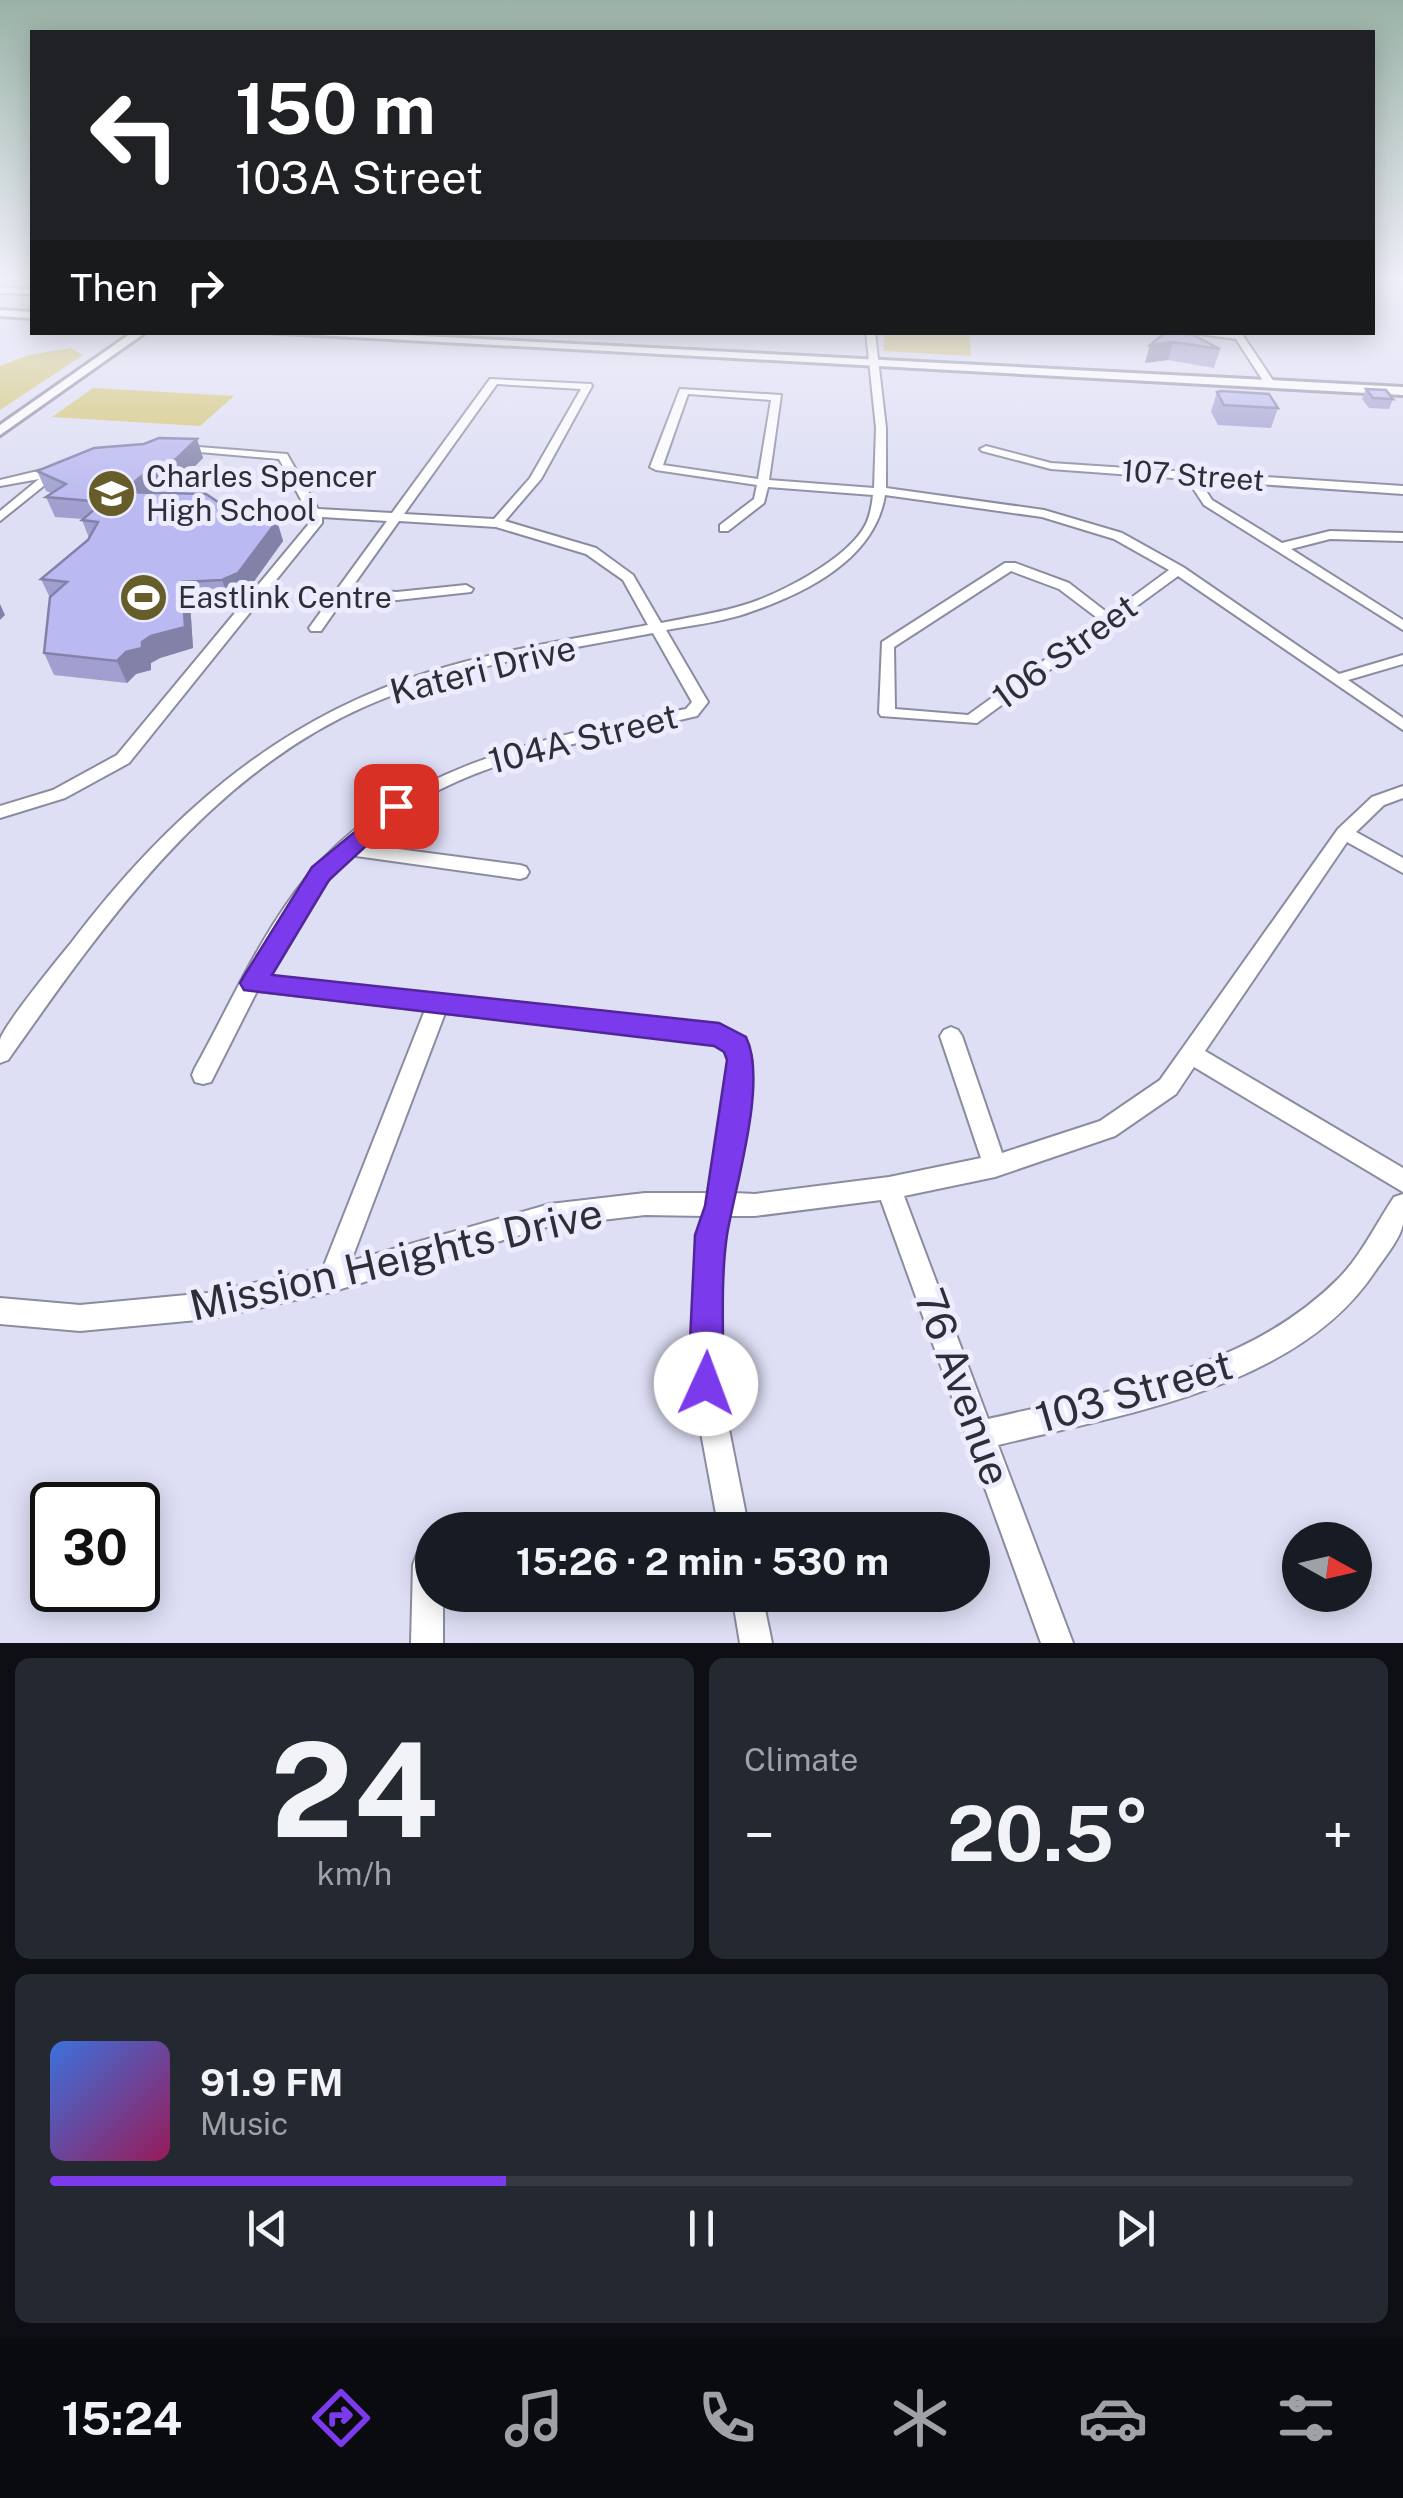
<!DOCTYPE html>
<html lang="en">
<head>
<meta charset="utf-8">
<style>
	:root { --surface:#171b24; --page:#242831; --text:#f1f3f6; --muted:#9ea1a6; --line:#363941; --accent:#7c3aed }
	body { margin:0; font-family:"Public Sans",sans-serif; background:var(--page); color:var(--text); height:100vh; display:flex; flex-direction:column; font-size:38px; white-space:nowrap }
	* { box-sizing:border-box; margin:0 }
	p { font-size:32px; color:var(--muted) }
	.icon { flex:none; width:55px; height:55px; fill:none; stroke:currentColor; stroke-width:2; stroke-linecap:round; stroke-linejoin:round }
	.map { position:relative; height:1643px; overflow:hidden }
	.drawer { display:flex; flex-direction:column; gap:15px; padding:15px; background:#0d0f14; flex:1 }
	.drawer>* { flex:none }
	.top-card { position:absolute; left:30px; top:30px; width:1345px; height:305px; border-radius:0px; box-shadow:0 5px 25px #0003; background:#202124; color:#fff; overflow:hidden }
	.needle { width:65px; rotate:98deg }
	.buttons { position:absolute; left:1282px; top:1522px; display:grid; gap:20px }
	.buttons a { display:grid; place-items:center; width:90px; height:90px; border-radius:50%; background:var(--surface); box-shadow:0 5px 25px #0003; font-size:50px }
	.speed { position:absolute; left:30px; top:1482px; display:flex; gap:20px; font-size:50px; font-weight:700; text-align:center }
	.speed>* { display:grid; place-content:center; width:130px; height:130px; border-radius:50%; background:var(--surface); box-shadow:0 5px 25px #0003; line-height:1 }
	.speed .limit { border:5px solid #111; border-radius:15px; background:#fff; color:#111 }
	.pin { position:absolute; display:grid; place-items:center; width:85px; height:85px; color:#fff; margin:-42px; border-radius:20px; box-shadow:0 5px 15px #0006 }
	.me { position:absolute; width:110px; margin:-55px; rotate:2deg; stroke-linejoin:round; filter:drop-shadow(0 0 8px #0008) }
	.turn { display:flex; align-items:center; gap:35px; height:210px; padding:0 40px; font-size:45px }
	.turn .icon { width:130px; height:130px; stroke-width:2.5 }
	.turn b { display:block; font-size:70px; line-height:85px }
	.then { display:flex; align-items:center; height:95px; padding:0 40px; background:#0003; gap:20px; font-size:38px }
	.big { font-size:75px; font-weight:700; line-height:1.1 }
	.drawer .widget { flex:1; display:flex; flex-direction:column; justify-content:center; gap:15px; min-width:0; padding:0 35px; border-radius:15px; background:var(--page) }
	.drawer .dial { align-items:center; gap:0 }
	.dial b { font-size:130px; line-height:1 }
	.song { display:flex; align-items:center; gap:30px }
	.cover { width:120px; height:120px; border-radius:15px; background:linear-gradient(135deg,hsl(220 70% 55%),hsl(330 70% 35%)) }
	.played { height:10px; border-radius:5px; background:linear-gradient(90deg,var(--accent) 35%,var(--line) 35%) }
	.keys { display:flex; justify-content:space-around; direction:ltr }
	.heat { display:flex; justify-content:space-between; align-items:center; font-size:55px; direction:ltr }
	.drawer .tiles { flex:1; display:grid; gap:15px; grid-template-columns:1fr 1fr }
	.widget:last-child { grid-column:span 2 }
	.trip { position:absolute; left:415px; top:1512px; width:575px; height:100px; border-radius:50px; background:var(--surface); box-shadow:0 5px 25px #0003; font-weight:700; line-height:100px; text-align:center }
	.tabs { display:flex; height:160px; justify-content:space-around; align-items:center; background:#090b0e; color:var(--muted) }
	.tabs .icon { width:70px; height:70px }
	.tabs .on { color:var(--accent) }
	.tabs b { font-size:45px; color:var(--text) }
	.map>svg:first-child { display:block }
	.green { fill:#d3c570 }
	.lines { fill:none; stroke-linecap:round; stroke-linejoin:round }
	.minor-casing { stroke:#8c8ca1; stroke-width:4 }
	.major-casing { stroke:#8c8ca1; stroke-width:6 }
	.minor { fill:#fff; fill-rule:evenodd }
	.major { fill:#fff; fill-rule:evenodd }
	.wall { fill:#a09fcf }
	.shaded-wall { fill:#8282a9 }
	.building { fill:#bab9f1; stroke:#8282a9; stroke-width:2.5 }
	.route { fill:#7c3aed; stroke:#51269a; stroke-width:2.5 }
	.labels { text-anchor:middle; stroke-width:10; stroke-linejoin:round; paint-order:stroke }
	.far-street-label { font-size:30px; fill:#2e2e37; stroke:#ececfe }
	.far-poi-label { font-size:30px; fill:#2e2e37; stroke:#ececfe; text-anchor:start }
	.street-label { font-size:35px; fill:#2e2e37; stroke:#ececfe }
	.near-street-label { font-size:42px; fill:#2e2e37; stroke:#ececfe }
</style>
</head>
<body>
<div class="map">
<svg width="1403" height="1643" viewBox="0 0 1403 1643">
	<rect width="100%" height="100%" fill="#dedef5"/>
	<g class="green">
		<polygon points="885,333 969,333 971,356 883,351"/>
		<polygon points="71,348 83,355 0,410 0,366 29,355"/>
		<polygon points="93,388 234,396 200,426 52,417"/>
	</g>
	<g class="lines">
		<defs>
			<g id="minor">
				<polygon points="0,287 32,289 32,294 0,293"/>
				<path d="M866,332L875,333L886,428V488L1044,510L1122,533L1183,567L1339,674L1403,655V664L1348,680L1403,718V730L1178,576L977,723L881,716L879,713L882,642L1005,563H1015L1069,583L1109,614L1169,570L1114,539L1042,517L885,495C875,559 806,593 750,612C723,622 693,625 666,630L708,702L697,716C611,737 523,749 443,788C413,802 387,823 360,844L520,865L526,867L529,872L526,877L520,879L349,855L304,910L265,976L719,1026L744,1039L752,1061L734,1193L755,1194L889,1177L981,1158L940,1036L944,1030L951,1027L958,1030L962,1036L1002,1153L1100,1121L1160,1080L1338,829L1372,797L1403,786V798L1384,805L1356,832L1403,858V873L1347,842L1205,1051L1403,1168V1192L1194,1067L1176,1094L1115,1136L995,1177L904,1196L988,1419C1111,1390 1245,1372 1338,1279C1361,1256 1376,1224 1394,1197L1403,1194C1403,1203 1403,1215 1403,1224C1400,1239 1385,1257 1376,1270C1299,1388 1124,1414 998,1445L1073,1643H1041L881,1200L755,1216H729L723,1235L720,1384L749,1530H719L692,1384L699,1235L705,1216L645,1215L550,1226L331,1292L208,1319L80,1331L0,1324V1298L80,1305L208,1293L323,1268L425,1010L257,991L211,1082L203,1084L195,1082L192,1075L195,1068C230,1005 260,935 306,878C400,763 548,737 686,709L692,702L653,633C556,651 457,666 366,706C207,776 104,924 8,1060L0,1063C0,1056 0,1047 0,1040C3,1026 58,959 71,943C165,819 276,720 426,673C498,650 574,639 648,625L623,580L586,554L496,527L399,521L350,590L397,592L466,585L473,589L471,592L397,600L344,598L321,631H311L309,628L387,521L322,517V523L129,763L65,798L0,818V806L53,790L117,755L312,520L279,459L177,450L171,447L173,445L287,454L318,509L392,513L490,379L591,384L592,386L541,479L505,521L596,548L633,575L661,623C686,618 712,614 737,607C775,597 848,560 866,524C870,515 872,505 873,495L768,487L764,503L728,531H720V525L754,499L757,485L656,470L650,467L680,389L781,395L769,480L874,488L876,428ZM497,384L581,389L530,478L494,519L404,514ZM688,394L771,400L758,479L663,465ZM1011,571L1059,589L1100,620L968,715L895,709L894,647ZM445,1013L715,1043L727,1050L730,1061L710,1193H645L550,1204L351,1261Z"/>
				<polygon points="1185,332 1242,334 1276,385 1267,387 1236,339"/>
				<polygon points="986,446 1051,463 1403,486 1403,494 1199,480 1212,500 1282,543 1330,531 1403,533 1403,541 1330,539 1291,549 1403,620 1403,630 1204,505 1187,479 1051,469 982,451 980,449"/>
				<polygon points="59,466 65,469 63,471 49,475 51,480 0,521 0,511 39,479 0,486 0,480"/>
				<polygon points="428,1550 432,1552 432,1595 443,1595 443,1643 411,1643 413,1565 417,1554"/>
				<polygon points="732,1595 762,1595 772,1643 740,1643"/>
			</g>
			<g id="major">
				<polygon points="0,310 32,312 32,318 0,316"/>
				<polygon points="133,332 146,332 0,435 0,425"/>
				<polygon points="262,332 344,332 1403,387 1403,395"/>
			</g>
		</defs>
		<use href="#minor" class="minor-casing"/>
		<use href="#major" class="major-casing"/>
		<use href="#minor" class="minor"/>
		<use href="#major" class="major"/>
	</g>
	<g class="wall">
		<polygon points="1166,332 1220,349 1214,368 1168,360 1145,363 1150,345"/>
		<polygon points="1366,389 1393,399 1389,409 1369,408 1362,399"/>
		<polygon points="1217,392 1278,408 1271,428 1218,425 1211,412"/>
		<polygon points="197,439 203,458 182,479 157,488 152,493 269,515 271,520 277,521 283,541 245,594 230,601 190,603 193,648 160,658 151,663 151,670 136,674 127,683 54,675 44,653 50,598 41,579 89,538 82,520 83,519 55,517 46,497 51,493 46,491 37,471"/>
	</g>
	<g class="shaded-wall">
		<polygon points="1173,342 1168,360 1145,363 1150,345"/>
		<polygon points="197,439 203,458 182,479 157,488 129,512 122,492 150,469"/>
		<polygon points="269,515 273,527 277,521 283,541 245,594 230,601 222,580"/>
		<polygon points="182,582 190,603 193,648 160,658 151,663 151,670 136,674 127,683 117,661 126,652 142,642"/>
		<polygon points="0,604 5,615 0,620"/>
	</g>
	<g class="building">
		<polygon points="1166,332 1193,335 1220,349 1173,342 1150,345"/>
		<polygon points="1366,389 1386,390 1393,399 1373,398"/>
		<polygon points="1221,391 1269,394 1278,408 1224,405 1217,392"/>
		<polygon points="159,438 197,439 176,459 150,469 122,492 206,494 227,508 269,515 264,520 277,521 238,573 222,580 182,582 185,627 151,636 142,642 142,648 126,652 117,661 44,653 50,597 67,582 41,579 88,540 98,522 82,520 103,502 46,497 66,484 37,471 94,448 144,444"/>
	</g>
	<linearGradient id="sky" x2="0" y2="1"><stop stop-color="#99b2a6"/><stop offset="0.55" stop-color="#f0f0fa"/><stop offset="1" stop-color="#f0f0fa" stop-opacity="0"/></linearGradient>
	<rect width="1403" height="506" fill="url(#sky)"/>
	<path class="route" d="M396,798L407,806L404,811L329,880L272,975L719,1023L746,1037C768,1081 735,1186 727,1235C720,1283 724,1336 723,1384L718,1396L706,1402L693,1396L688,1384L695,1235L705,1206L727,1060L724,1052L714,1046L244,990L240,983L244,976L312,867Z"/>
	<defs>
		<symbol id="school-disc" viewBox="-11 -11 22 22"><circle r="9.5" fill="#665d2a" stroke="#ececfe"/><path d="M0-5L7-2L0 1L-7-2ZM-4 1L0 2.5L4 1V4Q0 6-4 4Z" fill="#fff"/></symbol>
		<symbol id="stadium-disc" viewBox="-11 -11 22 22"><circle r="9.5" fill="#665d2a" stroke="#ececfe"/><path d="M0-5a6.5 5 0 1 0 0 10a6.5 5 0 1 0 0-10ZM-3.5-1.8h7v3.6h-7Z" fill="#fff"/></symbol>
	</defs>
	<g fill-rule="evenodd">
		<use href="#school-disc" x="84" y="466" width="55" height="55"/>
		<use href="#stadium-disc" x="116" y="570" width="55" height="55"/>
	</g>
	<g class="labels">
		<g class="far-street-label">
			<text transform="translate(1193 476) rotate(4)" y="10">107 Street</text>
		</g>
		<g class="far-poi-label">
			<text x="146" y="487">Charles Spencer<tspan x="146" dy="34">High School</tspan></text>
			<text x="178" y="608">Eastlink Centre</text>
		</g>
		<g class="street-label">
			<text transform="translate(1065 652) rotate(-36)" y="12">106 Street</text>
			<text transform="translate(483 670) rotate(-14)" y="12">Kateri Drive</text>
			<text transform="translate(583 739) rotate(-14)" y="12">104A Street</text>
		</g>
		<g class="near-street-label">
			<text transform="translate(396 1259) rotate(-13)" y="15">Mission Heights Drive</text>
			<text transform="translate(963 1387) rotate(70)" y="15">76 Avenue</text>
			<text transform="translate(1134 1391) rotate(-16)" y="15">103 Street</text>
		</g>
	</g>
</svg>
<div class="buttons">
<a><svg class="needle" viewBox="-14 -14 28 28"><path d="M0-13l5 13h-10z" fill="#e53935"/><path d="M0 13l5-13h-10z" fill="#9ea1a6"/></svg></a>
</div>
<div class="speed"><div class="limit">30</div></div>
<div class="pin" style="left:396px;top:806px;background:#d93025"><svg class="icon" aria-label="arrive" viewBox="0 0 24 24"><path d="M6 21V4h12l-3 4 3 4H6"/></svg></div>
<svg class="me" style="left:706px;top:1384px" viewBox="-20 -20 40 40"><circle r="19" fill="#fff"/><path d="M0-13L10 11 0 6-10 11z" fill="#7c3aed"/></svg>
<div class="trip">15:26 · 2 min · 530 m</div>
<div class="top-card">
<div class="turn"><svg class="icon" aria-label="left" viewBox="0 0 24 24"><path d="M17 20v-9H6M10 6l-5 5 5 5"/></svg><div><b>150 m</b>103A Street</div></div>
<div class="then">Then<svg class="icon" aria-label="right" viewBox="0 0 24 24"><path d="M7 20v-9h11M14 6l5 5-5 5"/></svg></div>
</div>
</div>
<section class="drawer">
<div class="tiles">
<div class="widget dial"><b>24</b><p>km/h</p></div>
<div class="widget"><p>Climate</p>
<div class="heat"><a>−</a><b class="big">20.5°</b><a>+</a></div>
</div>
<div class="widget">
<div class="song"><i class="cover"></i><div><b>91.9 FM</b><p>Music</p></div></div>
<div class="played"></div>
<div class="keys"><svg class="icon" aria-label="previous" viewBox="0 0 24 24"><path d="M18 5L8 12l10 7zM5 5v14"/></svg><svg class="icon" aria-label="pause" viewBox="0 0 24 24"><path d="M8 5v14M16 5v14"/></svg><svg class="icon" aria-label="next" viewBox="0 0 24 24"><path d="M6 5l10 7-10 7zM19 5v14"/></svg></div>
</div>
</div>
</section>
<nav class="tabs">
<b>15:24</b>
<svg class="icon on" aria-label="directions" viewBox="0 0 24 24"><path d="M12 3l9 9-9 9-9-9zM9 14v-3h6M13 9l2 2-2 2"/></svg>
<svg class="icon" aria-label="music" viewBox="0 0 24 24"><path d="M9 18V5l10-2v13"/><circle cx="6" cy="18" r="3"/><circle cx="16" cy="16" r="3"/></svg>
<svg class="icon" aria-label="phone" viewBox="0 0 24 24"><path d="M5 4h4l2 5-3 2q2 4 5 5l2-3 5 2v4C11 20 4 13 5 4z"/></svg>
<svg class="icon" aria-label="climate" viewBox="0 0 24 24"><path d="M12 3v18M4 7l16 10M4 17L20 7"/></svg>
<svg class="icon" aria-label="car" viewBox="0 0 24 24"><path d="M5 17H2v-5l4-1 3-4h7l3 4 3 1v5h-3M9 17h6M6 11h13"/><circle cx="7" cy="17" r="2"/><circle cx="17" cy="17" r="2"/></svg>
<svg class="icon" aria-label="filters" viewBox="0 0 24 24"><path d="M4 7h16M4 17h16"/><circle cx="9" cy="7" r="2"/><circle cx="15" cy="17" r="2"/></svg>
</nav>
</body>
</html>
